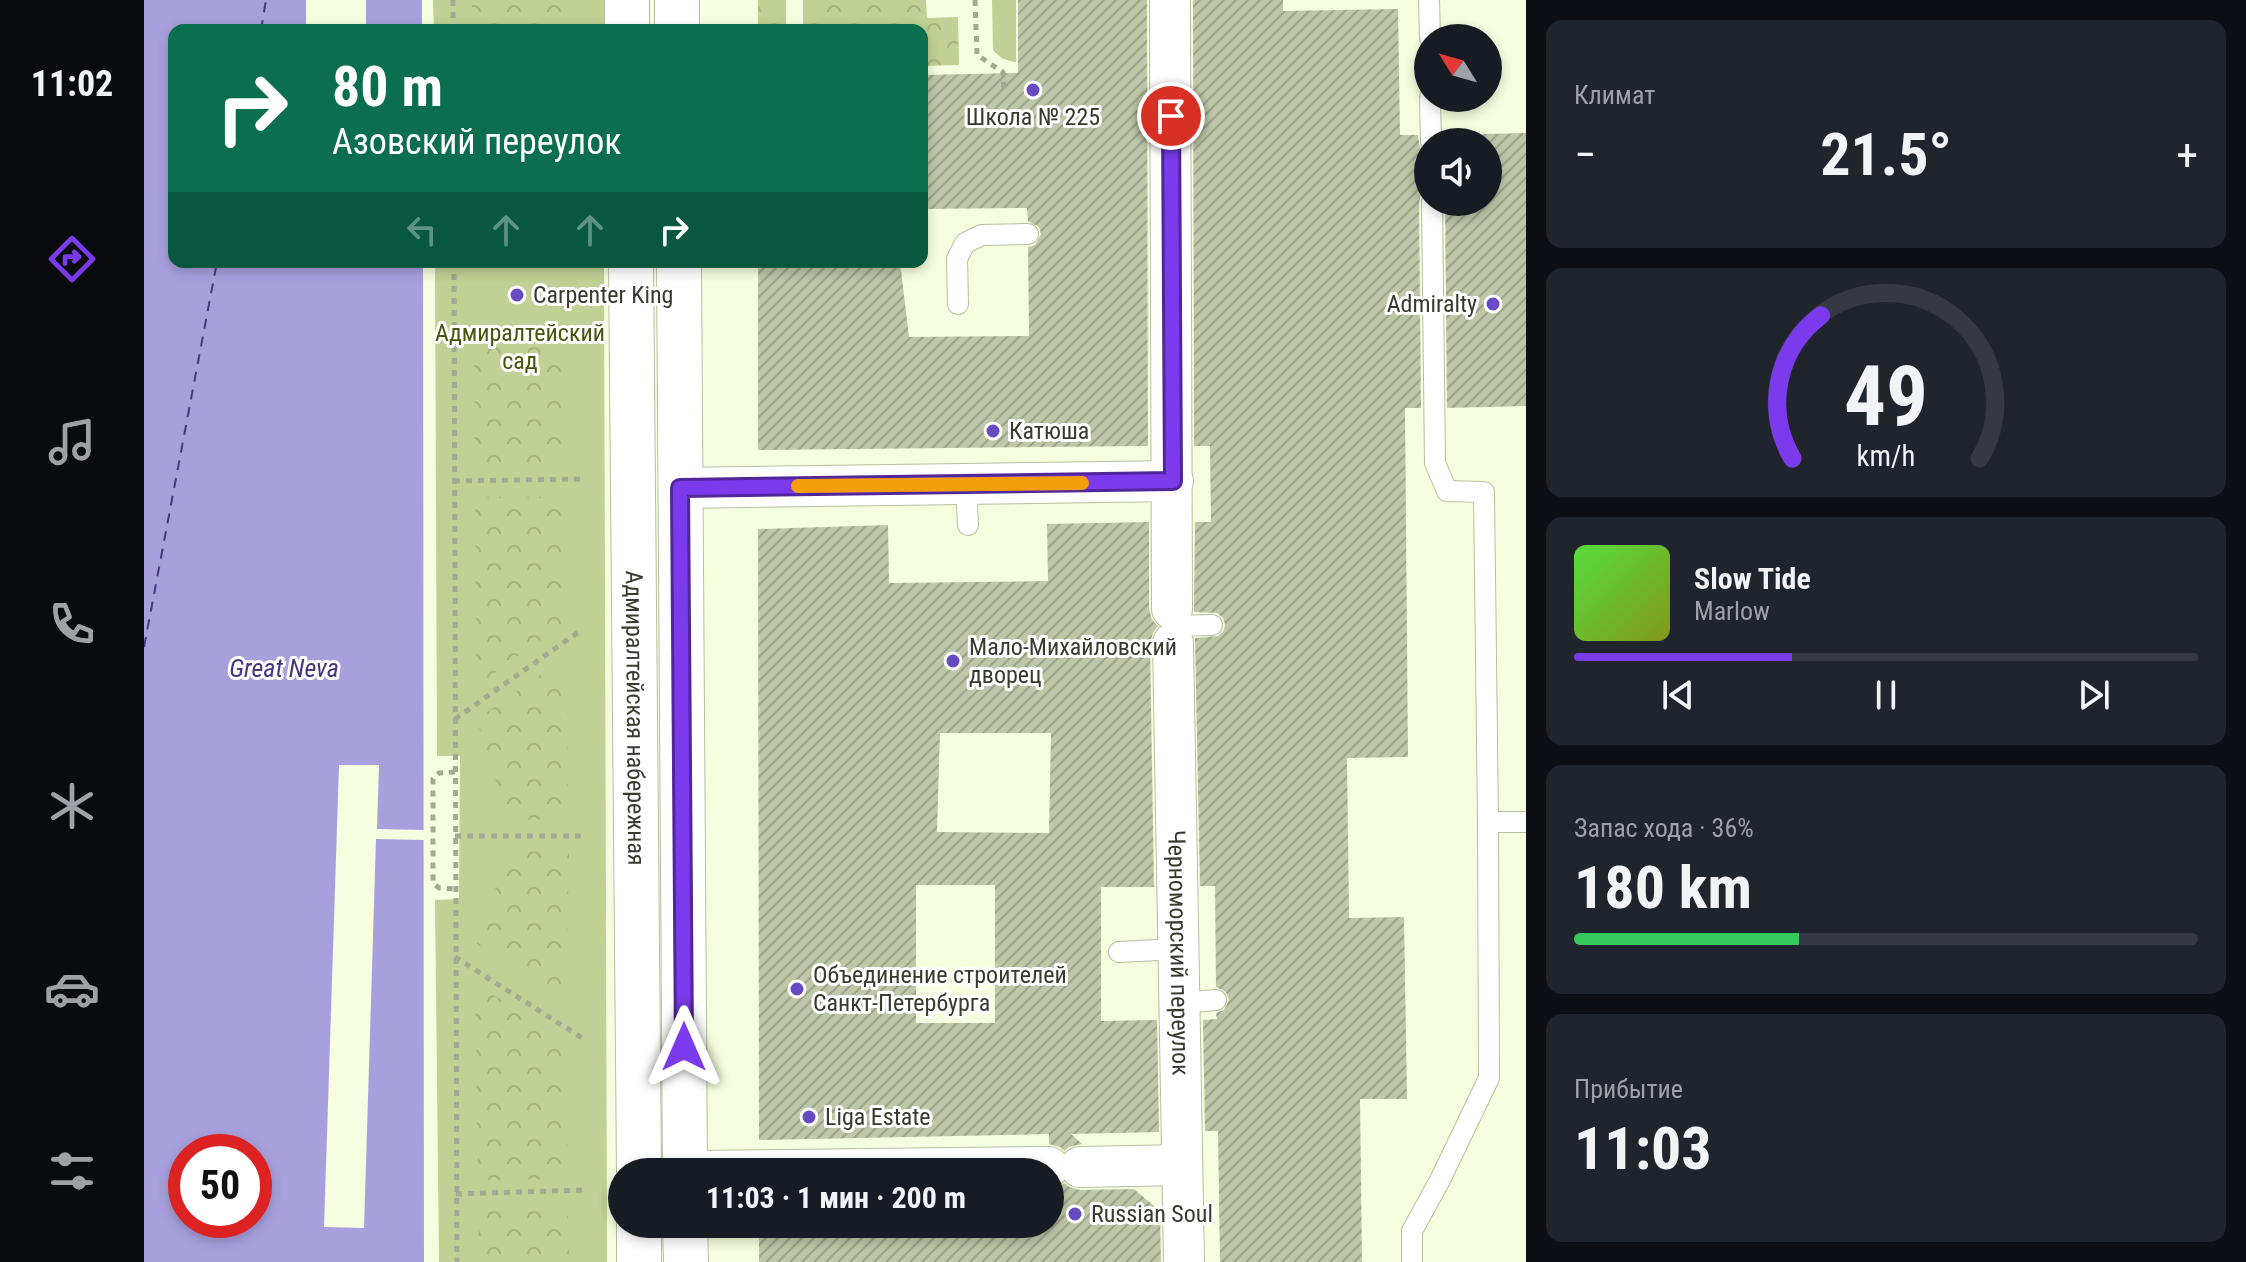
<!DOCTYPE html>
<html lang="ru">
<head>
<meta charset="utf-8">
<style>
	:root { --surface:#171b24; --page:#20242c; --text:#f1f3f6; --muted:#9ea1a6; --line:#363941; --accent:#7c3aed }
	body { margin:0; font-family:"Roboto Condensed",sans-serif; background:var(--page); color:var(--text); height:100vh; display:flex; flex-direction:column; font-size:30px; white-space:nowrap }
	* { box-sizing:border-box; margin:0 }
	p { font-size:26px; color:var(--muted) }
	.icon { flex:none; width:44px; height:44px; fill:none; stroke:currentColor; stroke-width:2; stroke-linecap:round; stroke-linejoin:round }
	.map { position:relative; flex:1; overflow:hidden }
	.side { display:flex; flex-direction:column; gap:20px; padding:20px; background:#0d0f14; width:720px }
	.side>* { flex:none }
	.guide { position:absolute; left:24px; top:24px; width:760px; height:244px; border-radius:16px; box-shadow:0 4px 12px #0003; background:#0b6e4f; color:#fff; overflow:hidden }
	.needle { width:52px; rotate:307deg }
	.buttons { position:absolute; left:1270px; top:24px; display:grid; gap:16px }
	.buttons a { display:grid; place-items:center; width:88px; height:88px; border-radius:50%; background:var(--surface); box-shadow:0 4px 12px #0003; font-size:40px }
	.speed { position:absolute; left:24px; top:1134px; display:flex; gap:16px; font-size:40px; font-weight:700; text-align:center }
	.speed>* { display:grid; place-content:center; width:104px; height:104px; border-radius:50%; background:var(--surface); box-shadow:0 4px 12px #0003; line-height:1 }
	.speed .limit { border:12px solid #d22; background:#fff; color:#111 }
	.pin { position:absolute; display:grid; place-items:center; width:68px; height:68px; color:#fff; margin:-34px; border:4px solid #fff; border-radius:50%; box-shadow:0 2px 8px #0007 }
	.me { position:absolute; width:88px; margin:-44px; rotate:0deg; stroke-linejoin:round; filter:drop-shadow(0 0 6px #0008) }
	.turn { display:flex; align-items:center; gap:28px; height:168px; padding:0 32px; font-size:36px }
	.turn .icon { width:104px; height:104px; stroke-width:2.5 }
	.turn b { display:block; font-size:56px; line-height:68px }
	.lanes { display:flex; align-items:center; height:76px; padding:0 32px; background:#0003; justify-content:center; gap:40px; direction:ltr }
	.lanes .off { opacity:.35 }
	.big { font-size:60px; font-weight:700; line-height:1.1 }
	.side .tile { flex:1; display:flex; flex-direction:column; justify-content:center; gap:12px; min-width:0; padding:0 28px; border-radius:16px; background:var(--page) }
	.side .dial { align-items:center; gap:0 }
	.dial svg { height:208px; overflow:visible; fill:none; stroke:var(--line); stroke-width:7; stroke-linecap:round; text-anchor:middle }
	.dial text { fill:var(--text); stroke:none }
	.song { display:flex; align-items:center; gap:24px }
	.cover { width:96px; height:96px; border-radius:12px; background:linear-gradient(135deg,hsl(110 70% 55%),hsl(70 70% 35%)) }
	.played { height:8px; border-radius:4px; background:linear-gradient(90deg,var(--accent) 35%,var(--line) 35%) }
	.keys { display:flex; justify-content:space-around; direction:ltr }
	.heat { display:flex; justify-content:space-between; align-items:center; font-size:44px; direction:ltr }
	.charge { height:12px; border-radius:6px; background:linear-gradient(90deg,#34c759 36%,var(--line) 0) }
	.trip { position:absolute; left:464px; top:1158px; width:456px; height:80px; border-radius:40px; background:var(--surface); box-shadow:0 4px 12px #0003; font-weight:700; line-height:80px; text-align:center }
	main { display:flex; flex:1; min-height:0 }
	.tabs { display:flex; flex-direction:column; width:144px; justify-content:space-around; align-items:center; background:#090b0e; color:var(--muted) }
	.tabs .icon { width:56px; height:56px }
	.tabs .on { color:var(--accent) }
	.tabs b { font-size:36px; color:var(--text) }
	.map>svg:first-child { display:block }
	.green { fill:#c1d094 }
	.forest { fill:url(#forest-crowns) }
	.water { fill:#a8a0dd; fill-rule:evenodd }
	.pier { fill:#f5fede }
	.lines { fill:none; stroke-linecap:round; stroke-linejoin:round }
	.ferry { stroke:#473780; stroke-width:2; stroke-dasharray:10 8; stroke-linecap:butt }
	.building { fill:url(#building-hatch); fill-rule:evenodd }
	.service-casing { stroke:#b7bfa1; stroke-width:22 }
	.minor-casing { stroke:#b7bfa1; stroke-width:42 }
	.secondary-casing { stroke:#b7bfa1; stroke-width:46 }
	.path { stroke:#a3aa92; stroke-width:5; stroke-dasharray:6 6; stroke-linecap:butt }
	.service { stroke:#fff; stroke-width:20 }
	.minor { stroke:#fff; stroke-width:40 }
	.secondary { stroke:#fff; stroke-width:44 }
	.route-casing { stroke:#51269a; stroke-width:20 }
	.route { stroke:#7c3aed; stroke-width:14 }
	.slow { stroke:#f59e0b; stroke-width:14 }
	.poi-dot { fill:#684ac3; stroke:#fff; stroke-width:3 }
	.labels { text-anchor:middle; stroke-width:6; stroke-linejoin:round; paint-order:stroke }
	.poi-label { font-size:24px; fill:#373a2e; stroke:#fff; text-anchor:start }
	.park-label { font-size:24px; fill:#48550c; stroke:#fff }
	.street-label { font-size:24px; fill:#373a2e; stroke:#fff }
	.water-label { font-size:26px; font-style:italic; fill:#473780; stroke:#fff }
</style>
</head>
<body>
<main>
<nav class="tabs">
<b>11:02</b>
<svg class="icon on" aria-label="directions" viewBox="0 0 24 24"><path d="M12 3l9 9-9 9-9-9zM9 14v-3h6M13 9l2 2-2 2"/></svg>
<svg class="icon" aria-label="music" viewBox="0 0 24 24"><path d="M9 18V5l10-2v13"/><circle cx="6" cy="18" r="3"/><circle cx="16" cy="16" r="3"/></svg>
<svg class="icon" aria-label="phone" viewBox="0 0 24 24"><path d="M5 4h4l2 5-3 2q2 4 5 5l2-3 5 2v4C11 20 4 13 5 4z"/></svg>
<svg class="icon" aria-label="climate" viewBox="0 0 24 24"><path d="M12 3v18M4 7l16 10M4 17L20 7"/></svg>
<svg class="icon" aria-label="car" viewBox="0 0 24 24"><path d="M5 17H2v-5l4-1 3-4h7l3 4 3 1v5h-3M9 17h6M6 11h13"/><circle cx="7" cy="17" r="2"/><circle cx="17" cy="17" r="2"/></svg>
<svg class="icon" aria-label="filters" viewBox="0 0 24 24"><path d="M4 7h16M4 17h16"/><circle cx="9" cy="7" r="2"/><circle cx="15" cy="17" r="2"/></svg>
</nav>
<div class="map">
<svg width="1382" height="1262" viewBox="0 0 1382 1262">
	<defs>
		<pattern id="forest-crowns" width="20" height="18" patternUnits="userSpaceOnUse" patternTransform="scale(2)"><rect width="20" height="18" fill="#c1d094"/><path d="M2 6a3 3 0 1 1 6 0M12 15a3 3 0 1 1 6 0" fill="none" stroke="#a6b380"/></pattern>
		<pattern id="building-hatch" width="6" height="6" patternUnits="userSpaceOnUse" patternTransform="scale(2)"><rect width="6" height="6" fill="#bec7a8"/><path d="M-1 1l2-2M0 6l6-6M5 7l2-2" fill="none" stroke="#9ba389"/></pattern>
	</defs>
	<rect width="100%" height="100%" fill="#f5fede"/>
	<g class="green">
		<polygon points="289,0 460,0 460,30 290,30"/>
		<path d="M848,0H872V62C862,61 856,58 849,50Z"/>
		<polygon points="291,262 460,262 463,1262 295,1262 291,900 315,899 316,756 293,756"/>
	</g>
	<g class="forest">
		<rect x="328" y="0" width="92" height="30"/>
		<rect x="614" y="0" width="28" height="30"/>
		<polygon points="659,0 782,0 783,18 814,17 815,65 778,66 778,30 659,30"/>
		<polygon points="401,322 406,337 422,358 423,464 331,464 330,324"/>
		<polygon points="331,497 422,497 423,621 332,686"/>
		<path d="M423,656L424,819L359,820C354,785 346,753 332,720Z"/>
		<polygon points="359,851 425,852 422,1004 333,944 354,881"/>
		<polygon points="331,983 422,1043 424,1179 334,1180"/>
		<polygon points="424,1205 425,1262 335,1262 334,1206"/>
	</g>
	<path class="water" d="M0,0H278V30H30V262H279L280,1262H0ZM42,1152H110V1220H42Z"/>
	<g class="pier">
		<rect x="162" y="0" width="60" height="30"/>
		<polygon points="195,765 235,765 233,829 280,830 280,779 284,779 285,883 281,883 280,840 232,839 220,1228 180,1227"/>
	</g>
	<g class="lines">
		<g class="ferry">
			<polyline points="117,30 122,0"/>
			<polyline points="0,647 73,262"/>
		</g>
	</g>
	<g class="building">
		<polygon points="874,0 1003,0 1004,446 614,450 614,262 756,262 765,337 885,336 884,247 891,245 897,234 895,227 884,221 883,208 778,209 778,75 874,73"/>
		<polygon points="1049,0 1139,0 1139,11 1254,9 1256,135 1274,135 1276,148 1284,154 1284,190 1277,195 1275,202 1277,408 1261,408 1264,757 1203,758 1205,918 1260,917 1263,1099 1216,1099 1218,1262 1076,1262 1074,1131 1061,1131 1059,1020 1073,1019 1072,1013 1080,1010 1085,1000 1082,992 1072,987 1071,886 1056,886 1051,638 1074,636 1079,632 1081,625 1079,618 1073,613 1050,612 1051,522 1067,522 1066,446 1050,446"/>
		<polygon points="1382,133 1382,406 1303,408 1301,202 1344,202 1344,142 1300,142 1300,135"/>
		<path d="M1005,522V609L1008,620L1014,626L1009,633L1006,643L1010,887H957V1021L1013,1020L1015,1132L927,1134L938,1144L925,1147L920,1151L916,1147L905,1144V1134L615,1140L614,529L744,525L745,583L904,581L903,524ZM796,733H907L905,833L793,832ZM772,885H851V1023H772Z"/>
		<polygon points="920,1183 926,1187 936,1190 990,1189 1016,1211 1017,1262 615,1262 615,1224 906,1224 906,1190 916,1187"/>
	</g>
	<g class="lines">
		<defs>
			<g id="service">
				<polyline points="1285,0 1286,38"/>
				<polyline points="1286,98 1287,142"/>
				<polyline points="814,304 813,259 821,243 838,235 884,234"/>
				<polyline points="822,484 824,525"/>
				<polyline points="1029,626 1068,625"/>
				<polyline points="1344,822 1382,822"/>
				<polyline points="975,952 1034,949"/>
				<polyline points="1035,1003 1072,1000"/>
				<polyline points="1268,1262 1268,1231 1296,1180 1345,1078 1344,822 1340,492 1303,491 1291,463 1288,202"/>
			</g>
			<g id="minor">
				<polyline points="1026,0 1028,609"/>
				<polyline points="536,488 1029,481"/>
				<path id="s1" d="M1029,643L1040,1262"/>
				<polyline points="936,1167 1037,1165"/>
				<polyline points="541,1171 905,1167"/>
			</g>
			<g id="secondary">
				<polyline points="483,0 483,30"/>
				<polyline points="533,0 533,30"/>
				<path id="s2" d="M487,262L495,1172"/>
				<polyline points="535,262 541,1172"/>
				<polyline points="495,1224 495,1262"/>
				<polyline points="541,1224 542,1262"/>
			</g>
		</defs>
		<use href="#service" class="service-casing"/>
		<use href="#minor" class="minor-casing"/>
		<use href="#secondary" class="secondary-casing"/>
		<g class="path">
			<polyline points="309,0 309,30"/>
			<polyline points="831,0 833,55 859,72 860,92"/>
			<polyline points="310,262 313,1262"/>
			<polyline points="310,481 437,479"/>
			<polyline points="311,719 436,631"/>
			<polyline points="311,772 295,773 289,779 289,883 295,888 312,889"/>
			<polyline points="311,836 438,836"/>
			<polyline points="311,957 438,1038"/>
			<polyline points="312,1194 439,1190"/>
		</g>
		<use href="#service" class="service"/>
		<use href="#minor" class="minor"/>
		<use href="#secondary" class="secondary"/>
	</g>
	<g class="lines">
		<defs>
			<polyline id="route" points="540,1047 536,488 1029,481 1027,116"/>
		</defs>
		<use href="#route" class="route-casing"/>
		<use href="#route" class="route"/>
		<polyline class="slow" points="654,486 938,483"/>
	</g>
	<g class="poi-dot">
		<circle cx="889" cy="90" r="8"/>
		<circle cx="373" cy="295" r="8"/>
		<circle cx="1349" cy="304" r="8"/>
		<circle cx="849" cy="431" r="8"/>
		<circle cx="809" cy="661" r="8"/>
		<circle cx="653" cy="989" r="8"/>
		<circle cx="665" cy="1117" r="8"/>
		<circle cx="931" cy="1214" r="8"/>
	</g>
	<g class="labels">
		<g class="poi-label">
			<text x="889" y="125" text-anchor="middle">Школа № 225</text>
			<text x="389" y="303">Carpenter King</text>
			<text x="1333" y="312" text-anchor="end">Admiralty</text>
			<text x="865" y="439">Катюша</text>
			<text x="825" y="655">Мало-Михайловский<tspan x="825" dy="28">дворец</tspan></text>
			<text x="669" y="983">Объединение строителей<tspan x="669" dy="28">Санкт-Петербурга</tspan></text>
			<text x="681" y="1125">Liga Estate</text>
			<text x="947" y="1222">Russian Soul</text>
		</g>
		<g class="park-label">
			<text x="376" y="341">Адмиралтейский<tspan x="376" dy="28">сад</tspan></text>
		</g>
		<g class="street-label">
			<text dy="8" stroke="none"><textPath href="#s2" startOffset="456">Адмиралтейская набережная</textPath></text>
			<text dy="8" stroke="none"><textPath href="#s1" startOffset="310">Черноморский переулок</textPath></text>
		</g>
		<g class="water-label">
			<text x="140" y="677">Great Neva</text>
		</g>
	</g>
</svg>
<div class="buttons">
<a><svg class="needle" viewBox="-14 -14 28 28"><path d="M0-13l5 13h-10z" fill="#e53935"/><path d="M0 13l5-13h-10z" fill="#9ea1a6"/></svg></a>
<a><svg class="icon" aria-label="sound" viewBox="0 0 24 24"><path d="M4 9h4l5-4v14l-5-4H4zM17 9q2 3 0 6"/></svg></a>
</div>
<div class="speed"><div class="limit">50</div></div>
<div class="pin" style="left:1027px;top:116px;background:#d93025"><svg class="icon" aria-label="arrive" viewBox="0 0 24 24"><path d="M6 21V4h12l-3 4 3 4H6"/></svg></div>
<svg class="me" style="left:540px;top:1047px" viewBox="-20 -20 40 40"><path d="M0-17L14 15 0 8-14 15z" fill="#7c3aed" stroke="#fff" stroke-width="4"/></svg>
<div class="trip">11:03 · 1 мин · 200 m</div>
<div class="guide">
<div class="turn"><svg class="icon" aria-label="right" viewBox="0 0 24 24"><path d="M7 20v-9h11M14 6l5 5-5 5"/></svg><div><b>80 m</b>Азовский переулок</div></div>
<div class="lanes"><svg class="icon off" aria-label="left" viewBox="0 0 24 24"><path d="M17 20v-9H6M10 6l-5 5 5 5"/></svg><svg class="icon off" aria-label="ahead" viewBox="0 0 24 24"><path d="M12 20V5M6 11l6-6 6 6"/></svg><svg class="icon off" aria-label="ahead" viewBox="0 0 24 24"><path d="M12 20V5M6 11l6-6 6 6"/></svg><svg class="icon" aria-label="right" viewBox="0 0 24 24"><path d="M7 20v-9h11M14 6l5 5-5 5"/></svg></div>
</div>
</div>
<section class="side">
<div class="tile"><p>Климат</p>
<div class="heat"><a>−</a><b class="big">21.5°</b><a>+</a></div>
</div>
<div class="tile dial"><svg viewBox="0 0 100 80">
<path d="M14 69A42 42 0 1 1 86 69"/>
<path d="M14 69A42 42 0 0 1 25 14" stroke="#7c3aed"/>
<text x="50" y="56" font-size="32" font-weight="700">49</text>
<text x="50" y="72" font-size="11">km/h</text>
</svg></div>
<div class="tile">
<div class="song"><i class="cover"></i><div><b>Slow Tide</b><p>Marlow</p></div></div>
<div class="played"></div>
<div class="keys"><svg class="icon" aria-label="previous" viewBox="0 0 24 24"><path d="M18 5L8 12l10 7zM5 5v14"/></svg><svg class="icon" aria-label="pause" viewBox="0 0 24 24"><path d="M8 5v14M16 5v14"/></svg><svg class="icon" aria-label="next" viewBox="0 0 24 24"><path d="M6 5l10 7-10 7zM19 5v14"/></svg></div>
</div>
<div class="tile"><p>Запас хода · 36%</p><b class="big">180 km</b><div class="charge"></div></div>
<div class="tile"><p>Прибытие</p><b class="big">11:03</b></div>
</section>
</main>
</body>
</html>
